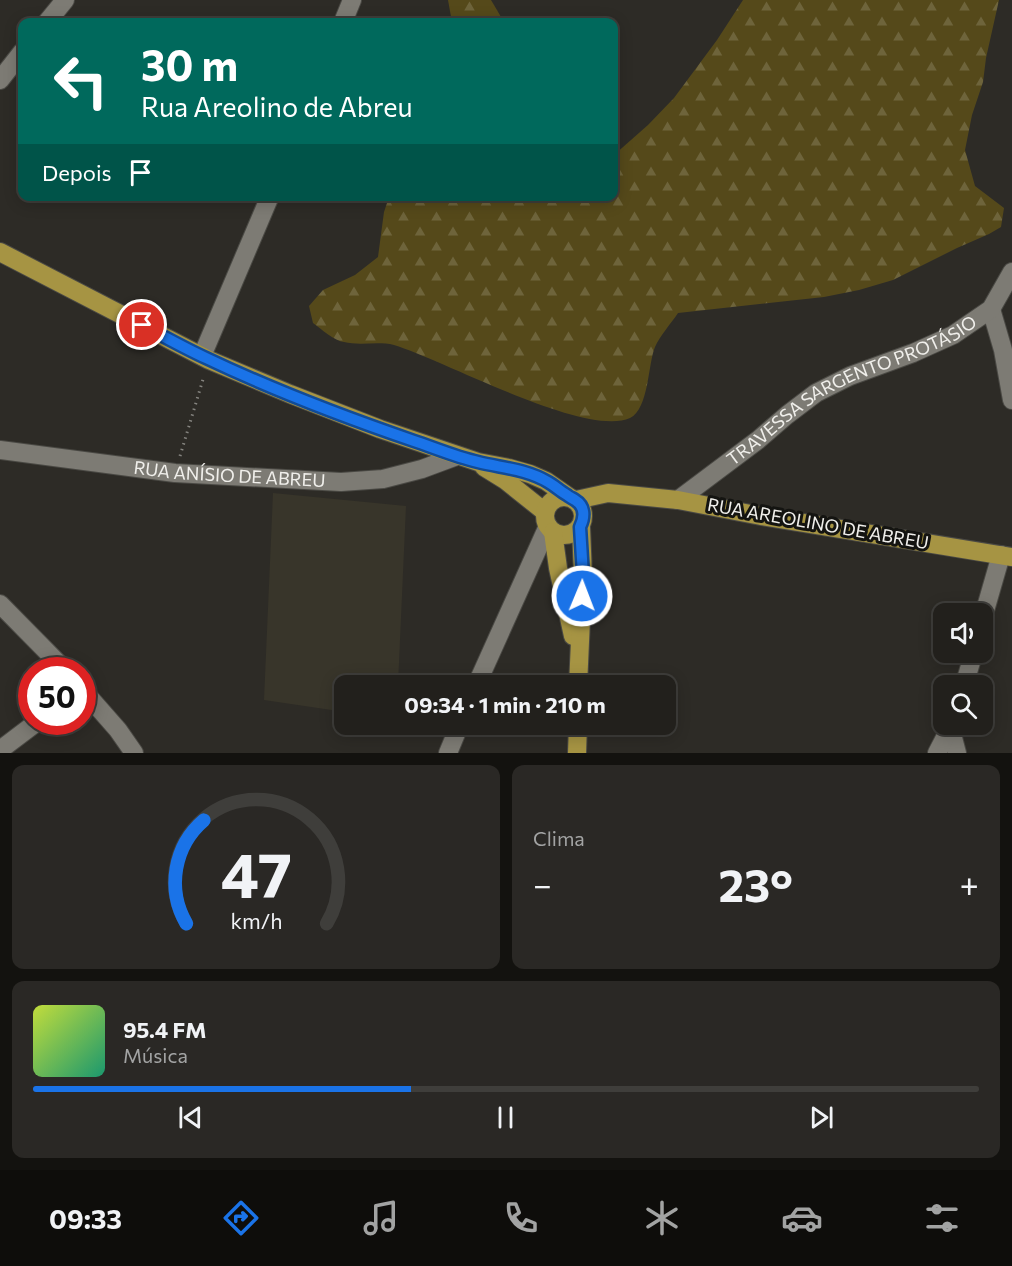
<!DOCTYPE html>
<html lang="pt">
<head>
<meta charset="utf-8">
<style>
	:root { --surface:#22201c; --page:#2a2825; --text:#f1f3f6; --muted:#a2a3a3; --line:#3f3e3b; --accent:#1a73e8 }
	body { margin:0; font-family:Commissioner,sans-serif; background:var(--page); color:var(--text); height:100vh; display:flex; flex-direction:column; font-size:22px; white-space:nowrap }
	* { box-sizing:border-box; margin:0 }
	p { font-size:20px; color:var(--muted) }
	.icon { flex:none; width:33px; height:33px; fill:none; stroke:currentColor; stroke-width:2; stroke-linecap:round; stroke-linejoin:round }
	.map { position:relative; height:753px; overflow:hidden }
	.details { display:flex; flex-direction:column; gap:12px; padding:12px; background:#13120f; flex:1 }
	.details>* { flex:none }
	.banner { position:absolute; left:18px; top:18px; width:600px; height:183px; border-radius:12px; box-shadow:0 3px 15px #0003,0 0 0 2px var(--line); background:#00695c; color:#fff; overflow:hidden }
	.controls { position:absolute; left:933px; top:603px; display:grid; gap:12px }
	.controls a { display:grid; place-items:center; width:60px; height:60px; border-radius:12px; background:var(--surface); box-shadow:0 3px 15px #0003,0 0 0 2px var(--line); font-size:30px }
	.speed { position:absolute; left:18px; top:657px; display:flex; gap:12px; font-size:30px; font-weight:700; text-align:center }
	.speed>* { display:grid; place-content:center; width:78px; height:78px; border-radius:50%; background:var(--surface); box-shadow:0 3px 15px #0003,0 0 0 2px var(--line); line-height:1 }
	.speed .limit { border:9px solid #d22; background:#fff; color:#111 }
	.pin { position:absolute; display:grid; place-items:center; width:51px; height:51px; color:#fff; margin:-26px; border:3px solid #fff; border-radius:50%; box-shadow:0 2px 6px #0007 }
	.me { position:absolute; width:66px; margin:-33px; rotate:1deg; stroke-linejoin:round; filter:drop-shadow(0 0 4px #0008) }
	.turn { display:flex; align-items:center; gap:21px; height:126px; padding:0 24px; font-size:27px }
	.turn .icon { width:78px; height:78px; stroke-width:2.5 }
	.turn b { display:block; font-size:42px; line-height:51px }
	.then { display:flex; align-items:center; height:57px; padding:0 24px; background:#0003; gap:12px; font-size:22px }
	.big { font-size:45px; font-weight:700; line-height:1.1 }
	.details .tile { flex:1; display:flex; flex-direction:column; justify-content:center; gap:9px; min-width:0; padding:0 21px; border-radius:12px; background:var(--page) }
	.details .dial { align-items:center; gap:0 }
	.dial svg { height:156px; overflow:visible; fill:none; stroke:var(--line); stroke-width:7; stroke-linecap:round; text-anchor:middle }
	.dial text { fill:var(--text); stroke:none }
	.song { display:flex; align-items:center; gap:18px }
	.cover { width:72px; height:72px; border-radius:9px; background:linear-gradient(135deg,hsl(70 70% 55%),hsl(160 70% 35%)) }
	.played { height:6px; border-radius:3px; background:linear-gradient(90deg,var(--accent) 40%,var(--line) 40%) }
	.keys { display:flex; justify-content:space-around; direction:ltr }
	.heat { display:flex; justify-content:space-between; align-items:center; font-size:33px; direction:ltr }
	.details .tiles { flex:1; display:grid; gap:12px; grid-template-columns:1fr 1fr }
	.tile:last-child { grid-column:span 2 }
	.trip { position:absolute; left:334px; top:675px; width:342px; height:60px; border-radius:12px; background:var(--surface); box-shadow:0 3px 15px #0003,0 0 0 2px var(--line); font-weight:700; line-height:60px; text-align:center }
	.menu { display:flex; height:96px; justify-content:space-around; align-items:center; background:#0e0d0b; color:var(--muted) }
	.menu .icon { width:42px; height:42px }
	.menu .current { color:var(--accent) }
	.menu b { font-size:27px; color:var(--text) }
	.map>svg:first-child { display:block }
	.built { fill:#38352a }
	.forest { fill:url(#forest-firs) }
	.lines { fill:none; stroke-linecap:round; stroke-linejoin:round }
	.minor-casing { stroke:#4a4944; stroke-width:20 }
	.major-casing { stroke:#4a4944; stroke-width:20 }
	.path { stroke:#868580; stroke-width:3; stroke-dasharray:1.5 4.5; stroke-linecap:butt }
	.minor { stroke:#7d7b74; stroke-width:18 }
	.major { stroke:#a69443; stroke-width:18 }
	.route-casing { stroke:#114b97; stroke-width:15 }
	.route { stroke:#1a73e8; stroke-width:10 }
	.labels { text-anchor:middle; stroke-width:6; stroke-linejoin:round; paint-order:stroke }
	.street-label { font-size:18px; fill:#f0efeb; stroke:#141411 }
</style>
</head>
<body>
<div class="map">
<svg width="1012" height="753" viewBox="0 0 1012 753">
	<defs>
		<pattern id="forest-firs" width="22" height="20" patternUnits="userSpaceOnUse" patternTransform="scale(1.5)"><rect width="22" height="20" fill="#55491a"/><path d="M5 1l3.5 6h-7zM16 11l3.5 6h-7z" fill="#6e643b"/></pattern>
	</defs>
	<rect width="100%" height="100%" fill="#2d2b26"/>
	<polygon class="built" points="273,493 406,506 398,685 345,686 345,712 264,700"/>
	<g class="forest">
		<polygon points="448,0 491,0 504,22 452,22"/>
		<path d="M743,0H999L986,58L983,82L972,115L965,150L975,186L1004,208L1001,227L989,234L957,248L893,280L859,290L824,297L678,313C672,322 659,337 655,347C648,363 649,409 630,418C585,438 444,360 394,345C378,341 360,346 344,342C335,341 321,329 313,323L309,306L323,290L355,275L378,257L384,212L389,197L614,196V155L648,125L674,98L717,40Z"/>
	</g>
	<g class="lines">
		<defs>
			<g id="minor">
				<polyline points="47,22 65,0"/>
				<polyline points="343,22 352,0"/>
				<polyline points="0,80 22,52"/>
				<polyline points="991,309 1003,350 1012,400"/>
				<polyline points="202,356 270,196"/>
				<path id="s1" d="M0,450L175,473L341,482L383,479L422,469L457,456"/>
				<path id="s2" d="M678,500L758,440L787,415L816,393L850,376L913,353L953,335L991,309L1012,272"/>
				<polyline points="0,604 65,670"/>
				<polyline points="982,621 1001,555"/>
				<polyline points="476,686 548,526"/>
				<polyline points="964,686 974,652"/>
				<polyline points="82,689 118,730 134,753"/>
				<polyline points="951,730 957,753"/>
				<polyline points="0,750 37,722"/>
				<polyline points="448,753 460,724"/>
				<polyline points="937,753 952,724"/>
			</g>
			<g id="major">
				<polyline points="0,252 209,360 290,394 380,429 478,462 509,468 530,474 546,481 569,497"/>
				<polyline points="484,467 505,480 545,512"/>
				<circle cx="564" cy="516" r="19"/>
				<polyline points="576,500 608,493 678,500 761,516 1012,557"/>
				<polyline points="553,532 558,568 573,636"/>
				<polyline points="578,686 583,575 581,527"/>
				<polyline points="577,753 578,724"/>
			</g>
		</defs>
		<use href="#minor" class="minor-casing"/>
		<use href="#major" class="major-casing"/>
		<polyline class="path" points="180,456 204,376"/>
		<use href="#minor" class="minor"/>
		<use href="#major" class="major"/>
	</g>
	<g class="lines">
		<defs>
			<path id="route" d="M142,325C163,336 184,348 206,358C273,390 344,417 414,441C435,448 456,457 478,462C502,468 526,469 548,482C555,486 560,491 567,495C569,497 572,498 575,500C585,506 585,517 580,527L583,575L582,596"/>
		</defs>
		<use href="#route" class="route-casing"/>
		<use href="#route" class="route"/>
	</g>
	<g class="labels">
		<g class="street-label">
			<text dy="6" stroke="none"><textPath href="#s2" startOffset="207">TRAVESSA SARGENTO PROTÁSIO</textPath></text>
			<text dy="6" stroke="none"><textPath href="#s1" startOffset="231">RUA ANÍSIO DE ABREU</textPath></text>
			<text transform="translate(818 524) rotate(10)" y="6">RUA AREOLINO DE ABREU</text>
		</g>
	</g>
</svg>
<div class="controls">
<a><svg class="icon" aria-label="sound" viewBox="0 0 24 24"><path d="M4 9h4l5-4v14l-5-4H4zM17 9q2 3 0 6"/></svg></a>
<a><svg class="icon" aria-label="search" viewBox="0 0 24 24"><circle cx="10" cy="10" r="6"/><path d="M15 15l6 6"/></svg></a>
</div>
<div class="speed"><div class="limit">50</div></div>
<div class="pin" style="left:142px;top:325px;background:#d93025"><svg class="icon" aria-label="arrive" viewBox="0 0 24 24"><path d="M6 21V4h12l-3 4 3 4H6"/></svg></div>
<svg class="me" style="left:582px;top:596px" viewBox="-20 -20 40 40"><circle r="17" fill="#1a73e8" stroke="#fff" stroke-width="3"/><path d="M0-11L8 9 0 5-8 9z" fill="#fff"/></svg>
<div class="trip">09:34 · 1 min · 210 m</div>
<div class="banner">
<div class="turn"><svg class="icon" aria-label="left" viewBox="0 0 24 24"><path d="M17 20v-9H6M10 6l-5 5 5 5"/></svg><div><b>30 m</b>Rua Areolino de Abreu</div></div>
<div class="then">Depois<svg class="icon" aria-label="arrive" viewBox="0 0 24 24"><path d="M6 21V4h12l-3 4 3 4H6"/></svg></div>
</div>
</div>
<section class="details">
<div class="tiles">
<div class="tile dial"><svg viewBox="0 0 100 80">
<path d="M14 69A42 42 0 1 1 86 69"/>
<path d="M14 69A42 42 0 0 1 23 16" stroke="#1a73e8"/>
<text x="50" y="56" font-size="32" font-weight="700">47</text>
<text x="50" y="72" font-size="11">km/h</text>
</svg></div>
<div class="tile"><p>Clima</p>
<div class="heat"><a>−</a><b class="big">23°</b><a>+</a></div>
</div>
<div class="tile">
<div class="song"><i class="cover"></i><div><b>95.4 FM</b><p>Música</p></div></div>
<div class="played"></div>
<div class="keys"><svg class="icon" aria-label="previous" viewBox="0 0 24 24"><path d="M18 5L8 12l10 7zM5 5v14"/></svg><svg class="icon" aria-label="pause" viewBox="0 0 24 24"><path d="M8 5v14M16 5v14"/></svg><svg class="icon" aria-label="next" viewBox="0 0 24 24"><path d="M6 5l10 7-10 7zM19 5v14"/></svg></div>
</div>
</div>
</section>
<nav class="menu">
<b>09:33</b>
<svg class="icon current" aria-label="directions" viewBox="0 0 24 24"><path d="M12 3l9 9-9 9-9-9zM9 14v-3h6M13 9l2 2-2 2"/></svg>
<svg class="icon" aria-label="music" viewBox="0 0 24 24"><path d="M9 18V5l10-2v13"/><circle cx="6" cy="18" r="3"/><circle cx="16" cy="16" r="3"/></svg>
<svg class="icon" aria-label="phone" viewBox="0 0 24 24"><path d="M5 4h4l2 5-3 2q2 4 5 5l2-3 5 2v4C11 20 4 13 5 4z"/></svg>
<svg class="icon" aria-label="climate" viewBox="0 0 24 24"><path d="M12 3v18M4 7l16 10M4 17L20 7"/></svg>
<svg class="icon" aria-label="car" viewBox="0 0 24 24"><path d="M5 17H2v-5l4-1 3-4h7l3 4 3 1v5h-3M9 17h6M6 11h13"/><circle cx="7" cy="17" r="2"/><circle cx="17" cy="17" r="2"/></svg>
<svg class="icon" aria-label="filters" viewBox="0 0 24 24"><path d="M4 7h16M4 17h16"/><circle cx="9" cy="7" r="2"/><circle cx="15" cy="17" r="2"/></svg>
</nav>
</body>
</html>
